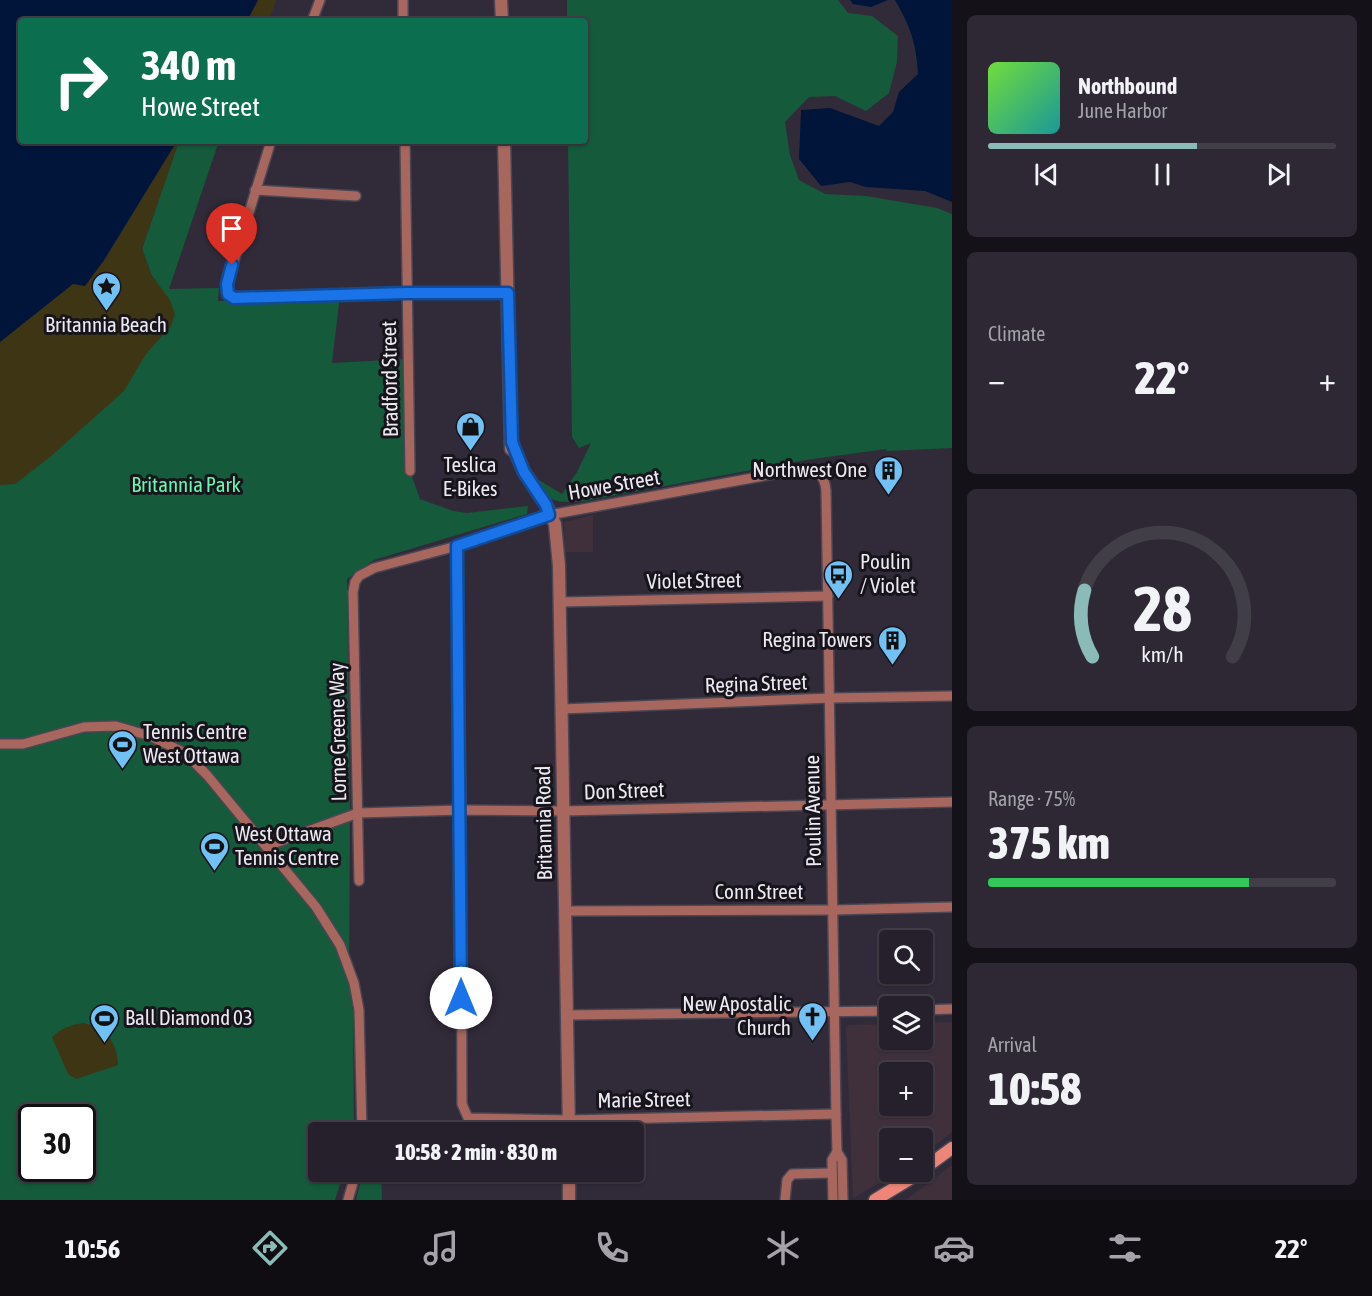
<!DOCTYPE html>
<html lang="en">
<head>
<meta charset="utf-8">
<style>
	:root { --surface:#25202b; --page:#2d2833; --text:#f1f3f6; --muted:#a3a3a9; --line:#423e47; --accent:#8bbbb9 }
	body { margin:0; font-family:"Asap Condensed",sans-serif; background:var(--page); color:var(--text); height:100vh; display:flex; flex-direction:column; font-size:22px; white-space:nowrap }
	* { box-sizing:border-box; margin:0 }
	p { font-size:20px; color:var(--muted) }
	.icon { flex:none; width:33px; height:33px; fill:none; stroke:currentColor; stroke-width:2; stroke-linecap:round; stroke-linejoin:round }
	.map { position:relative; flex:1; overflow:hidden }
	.sheet { display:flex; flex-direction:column; gap:15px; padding:15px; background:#141218; width:420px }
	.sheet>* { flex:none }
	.banner { position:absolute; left:18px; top:18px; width:570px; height:126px; border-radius:6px; box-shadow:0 2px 4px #0004,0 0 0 2px var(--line); background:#0b6e4f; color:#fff; overflow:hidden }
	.fabs { position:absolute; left:879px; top:930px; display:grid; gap:12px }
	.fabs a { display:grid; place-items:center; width:54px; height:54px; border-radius:6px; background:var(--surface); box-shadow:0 2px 4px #0004,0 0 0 2px var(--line); font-size:30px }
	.speed { position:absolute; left:18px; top:1104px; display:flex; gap:12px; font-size:30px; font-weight:700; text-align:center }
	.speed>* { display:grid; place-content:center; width:78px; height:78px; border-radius:50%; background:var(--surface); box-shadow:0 2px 4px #0004,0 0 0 2px var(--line); line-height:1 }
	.speed .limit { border:3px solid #111; border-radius:9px; background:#fff; color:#111 }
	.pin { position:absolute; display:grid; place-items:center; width:51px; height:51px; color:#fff; margin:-62px -26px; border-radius:50% 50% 50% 0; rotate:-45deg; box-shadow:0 0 6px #0007 }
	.pin .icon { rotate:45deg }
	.me { position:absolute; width:66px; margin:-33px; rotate:0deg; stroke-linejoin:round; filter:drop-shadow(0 0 4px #0008) }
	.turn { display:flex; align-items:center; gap:21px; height:126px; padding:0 24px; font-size:27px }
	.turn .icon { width:78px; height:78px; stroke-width:2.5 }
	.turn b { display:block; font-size:42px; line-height:51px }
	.big { font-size:45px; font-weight:800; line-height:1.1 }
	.sheet .card { flex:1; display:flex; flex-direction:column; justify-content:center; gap:9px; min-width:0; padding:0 21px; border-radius:9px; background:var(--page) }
	.sheet .dial { align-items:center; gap:0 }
	.dial svg { height:156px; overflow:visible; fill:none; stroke:var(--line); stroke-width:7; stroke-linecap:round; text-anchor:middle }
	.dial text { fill:var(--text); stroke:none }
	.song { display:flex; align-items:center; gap:18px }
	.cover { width:72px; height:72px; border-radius:9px; background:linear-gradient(135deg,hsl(100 70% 55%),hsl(180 70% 35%)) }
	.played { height:6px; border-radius:3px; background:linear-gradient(90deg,var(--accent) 60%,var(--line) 60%) }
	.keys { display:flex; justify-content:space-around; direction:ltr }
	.heat { display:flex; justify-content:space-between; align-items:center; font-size:33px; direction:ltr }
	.charge { height:9px; border-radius:4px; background:linear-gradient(90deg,#34c759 75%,var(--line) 0) }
	.trip { position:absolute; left:308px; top:1122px; width:336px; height:60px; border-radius:6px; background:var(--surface); box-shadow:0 2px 4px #0004,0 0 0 2px var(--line); font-weight:800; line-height:60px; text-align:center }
	.menu { display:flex; height:96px; justify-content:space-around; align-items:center; background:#0f0d11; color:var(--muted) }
	.menu .icon { width:42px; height:42px }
	.menu .active { color:var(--accent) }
	.menu b { font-size:27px; color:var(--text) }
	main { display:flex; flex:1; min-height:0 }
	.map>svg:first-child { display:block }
	.commercial { fill:#3f303c; fill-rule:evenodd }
	.green { fill:#145a3b; fill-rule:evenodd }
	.sand { fill:#3e3515 }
	.water { fill:#001539 }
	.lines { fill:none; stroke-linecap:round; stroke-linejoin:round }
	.minor-casing { stroke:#4b4653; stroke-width:12 }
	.tertiary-casing { stroke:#4b4653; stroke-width:15 }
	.secondary-casing { stroke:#4b4653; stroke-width:15 }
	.minor { stroke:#a8675e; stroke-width:9 }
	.tertiary { stroke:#a8675e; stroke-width:12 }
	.secondary { stroke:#ed8678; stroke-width:12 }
	.route-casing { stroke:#114b97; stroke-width:15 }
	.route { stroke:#1a73e8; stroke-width:10 }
	.labels { text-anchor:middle; stroke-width:6; stroke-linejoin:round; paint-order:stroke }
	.poi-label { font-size:21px; fill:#ede9f3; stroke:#17151b; text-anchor:start }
	.street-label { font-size:21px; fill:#ede9f3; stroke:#17151b }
	.park-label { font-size:21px; fill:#65f6b0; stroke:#17151b }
</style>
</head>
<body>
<main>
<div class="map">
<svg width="952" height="1200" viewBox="0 0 952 1200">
	<rect width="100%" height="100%" fill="#312b39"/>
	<g class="commercial">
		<polygon points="593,515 593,552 565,552 564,522"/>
		<path d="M952,1022V1132L923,1155L922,1138H890V1172H898L853,1198L846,1028L849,1025L889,1024L890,1040H922L923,1023ZM890,1072H922V1106H890Z"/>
		<polygon points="952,1165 952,1200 906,1200"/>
	</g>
	<g class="green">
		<path d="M567,0H838L848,13L872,16L898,36L897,62L889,93L866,111L835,96L809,97L785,122L790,155L799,180L825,194L866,196L937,208L952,214V448L887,451L886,449L806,460L579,502C547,503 547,498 529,474L562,494L577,472L591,443L579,448L572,437L568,141H585V21H567Z"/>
		<path d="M179,141H219L169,289L219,288L218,301L340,295L332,363L407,359L410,471L420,499L453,511L467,513L528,506L527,514L374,560L347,579L350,810L349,985L353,1011L354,1125L353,1132H318V1172H344L335,1200H0V342L158,284L152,276L142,249ZM32,1118H82V1168H32Z"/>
		<polygon points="363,1172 381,1172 382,1200 356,1200"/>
	</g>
	<g class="sand">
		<polygon points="258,0 276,0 269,21 247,21"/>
		<polygon points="177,141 179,141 142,249 152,276 170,300 175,314 171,326 146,354 124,391 50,457 15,484 0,485 0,342 73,284 85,285 105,260"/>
		<path d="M84,1023C106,1029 117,1042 118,1065L76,1079L68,1074L52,1037C62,1028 70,1025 84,1023Z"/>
	</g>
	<g class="water">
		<polygon points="0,0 258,0 247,21 21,21 21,141 177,141 104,260 85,286 73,284 0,342"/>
		<polygon points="850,0 888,0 871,7 853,4"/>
		<path d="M895,0H952V202L925,191L866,187L850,182L821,186L799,159L801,110L830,108L879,126L893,112L899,92L918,74C916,42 911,28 895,0Z"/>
	</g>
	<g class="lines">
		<defs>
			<g id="minor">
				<polyline points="403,0 403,21"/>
				<polyline points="312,21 320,0"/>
				<polyline points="271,141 227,284 228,294 234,298 406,293 508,293"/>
				<polyline points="405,141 410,471"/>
				<polyline points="255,190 356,196"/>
				<polyline points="457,546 461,810 462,1104 468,1118 569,1120 836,1114"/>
				<polyline points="561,602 828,596"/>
				<polyline points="562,709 830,698 952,696"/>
				<polyline points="0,744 23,744 84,727 116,726 150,736 185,753 207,775 316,907 340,945 354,983 359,1010 362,1132"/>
				<polyline points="267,846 358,813 461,810 563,811 952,802"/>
				<path d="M359,881L353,592L355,582L359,576L374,568L457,546L549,515L802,469C817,469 825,475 826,491L836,1114L837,1152L832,1160L833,1200"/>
				<polyline points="566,911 833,910 952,907"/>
				<polyline points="922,1010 952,1009"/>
				<polyline points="568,1015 890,1011"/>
				<polyline points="837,1152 842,1160 843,1200"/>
				<polyline points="348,1200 356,1172"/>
				<polyline points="785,1200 787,1180 792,1174 832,1173"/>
			</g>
			<g id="tertiary">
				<polyline points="501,0 502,21"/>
				<polyline points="504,141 511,449"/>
				<polyline points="511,442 524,472 546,505 555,524 559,566 569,1132"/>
				<polyline points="569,1172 569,1200"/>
			</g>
			<g id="secondary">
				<polyline points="922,1170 952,1148"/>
				<polyline points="875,1200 921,1172"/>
			</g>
		</defs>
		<use href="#minor" class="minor-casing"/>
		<use href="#tertiary" class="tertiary-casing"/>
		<use href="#secondary" class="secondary-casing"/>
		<use href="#minor" class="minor"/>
		<use href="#tertiary" class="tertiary"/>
		<use href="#secondary" class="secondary"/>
	</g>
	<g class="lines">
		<defs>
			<polyline id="route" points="232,265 227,284 228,294 234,298 406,293 508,293 512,442 524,472 546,505 549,515 457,546 461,998"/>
		</defs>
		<use href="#route" class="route-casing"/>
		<use href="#route" class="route"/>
	</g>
	<defs>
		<symbol id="sight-pin" viewBox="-11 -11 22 30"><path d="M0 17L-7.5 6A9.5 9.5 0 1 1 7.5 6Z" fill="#72c1f5" stroke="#17151b"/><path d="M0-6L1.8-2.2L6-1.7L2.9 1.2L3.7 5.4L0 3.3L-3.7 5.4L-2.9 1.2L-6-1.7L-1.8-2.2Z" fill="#111"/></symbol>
		<symbol id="shop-pin" viewBox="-11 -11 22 30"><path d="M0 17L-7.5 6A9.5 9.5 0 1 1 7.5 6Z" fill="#72c1f5" stroke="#17151b"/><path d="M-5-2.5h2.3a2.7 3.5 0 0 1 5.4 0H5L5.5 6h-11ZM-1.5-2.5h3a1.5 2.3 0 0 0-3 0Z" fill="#111"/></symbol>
		<symbol id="building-pin" viewBox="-11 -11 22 30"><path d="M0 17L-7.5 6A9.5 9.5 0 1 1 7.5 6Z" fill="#72c1f5" stroke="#17151b"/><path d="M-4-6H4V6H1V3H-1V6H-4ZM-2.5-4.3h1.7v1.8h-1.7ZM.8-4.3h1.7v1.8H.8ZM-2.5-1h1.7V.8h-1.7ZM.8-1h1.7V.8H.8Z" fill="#111"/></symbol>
		<symbol id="bus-pin" viewBox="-11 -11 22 30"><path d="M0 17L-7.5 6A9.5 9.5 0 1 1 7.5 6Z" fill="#72c1f5" stroke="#17151b"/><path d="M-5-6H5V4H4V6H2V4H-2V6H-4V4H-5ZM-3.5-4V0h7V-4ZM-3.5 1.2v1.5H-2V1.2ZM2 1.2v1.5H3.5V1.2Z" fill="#111"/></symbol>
		<symbol id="stadium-pin" viewBox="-11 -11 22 30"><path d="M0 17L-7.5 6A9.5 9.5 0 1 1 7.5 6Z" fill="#72c1f5" stroke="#17151b"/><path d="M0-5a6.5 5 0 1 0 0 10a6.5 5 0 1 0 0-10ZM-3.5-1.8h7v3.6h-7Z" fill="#111"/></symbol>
		<symbol id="church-pin" viewBox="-11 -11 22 30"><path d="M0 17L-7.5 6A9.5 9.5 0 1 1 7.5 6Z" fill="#72c1f5" stroke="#17151b"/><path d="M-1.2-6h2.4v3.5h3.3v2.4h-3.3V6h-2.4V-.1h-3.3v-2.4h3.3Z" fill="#111"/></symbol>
	</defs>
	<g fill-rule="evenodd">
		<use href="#sight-pin" x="90" y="270" width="33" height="45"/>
		<use href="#shop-pin" x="454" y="410" width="33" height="45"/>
		<use href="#building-pin" x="872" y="454" width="33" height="45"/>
		<use href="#bus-pin" x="822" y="558" width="33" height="45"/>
		<use href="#building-pin" x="876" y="624" width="33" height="45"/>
		<use href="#stadium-pin" x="106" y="728" width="33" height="45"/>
		<use href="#stadium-pin" x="198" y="830" width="33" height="45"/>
		<use href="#church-pin" x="796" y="1000" width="33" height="45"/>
		<use href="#stadium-pin" x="88" y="1002" width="33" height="45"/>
	</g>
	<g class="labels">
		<g class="poi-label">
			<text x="106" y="332" text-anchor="middle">Britannia Beach</text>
			<text x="470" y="472" text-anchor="middle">Teslica<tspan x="470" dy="24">E-Bikes</tspan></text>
			<text x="867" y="477" text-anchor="end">Northwest One</text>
			<text x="860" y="569">Poulin<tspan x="860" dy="24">/ Violet</tspan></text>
			<text x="872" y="647" text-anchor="end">Regina Towers</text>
			<text x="143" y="739">Tennis Centre<tspan x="143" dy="24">West Ottawa</tspan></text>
			<text x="235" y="841">West Ottawa<tspan x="235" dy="24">Tennis Centre</tspan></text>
			<text x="791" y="1011" text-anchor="end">New Apostalic<tspan x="791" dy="24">Church</tspan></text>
			<text x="125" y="1025">Ball Diamond 03</text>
		</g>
		<g class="street-label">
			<text transform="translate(390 379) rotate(-91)" y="7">Bradford Street</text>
			<text transform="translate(614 485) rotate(-10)" y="7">Howe Street</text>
			<text transform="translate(694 581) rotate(-1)" y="7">Violet Street</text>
			<text transform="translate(756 684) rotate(-2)" y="7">Regina Street</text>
			<text transform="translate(338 732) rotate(-91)" y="7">Lorne Greene Way</text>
			<text transform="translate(624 791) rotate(-2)" y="7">Don Street</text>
			<text transform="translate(813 811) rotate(-91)" y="7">Poulin Avenue</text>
			<text transform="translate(544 823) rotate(-91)" y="7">Britannia Road</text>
			<text x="759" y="899">Conn Street</text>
			<text transform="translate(644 1100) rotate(-1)" y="7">Marie Street</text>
		</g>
		<g class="park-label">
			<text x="186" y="492">Britannia Park</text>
		</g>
	</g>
</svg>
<div class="fabs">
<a><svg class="icon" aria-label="search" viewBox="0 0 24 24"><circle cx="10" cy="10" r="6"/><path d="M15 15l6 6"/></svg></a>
<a><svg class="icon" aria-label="layers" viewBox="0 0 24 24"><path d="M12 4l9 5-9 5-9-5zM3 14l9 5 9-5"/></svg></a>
<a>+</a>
<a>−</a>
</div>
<div class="speed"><div class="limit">30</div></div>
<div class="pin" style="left:232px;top:265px;background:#d93025"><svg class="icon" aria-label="arrive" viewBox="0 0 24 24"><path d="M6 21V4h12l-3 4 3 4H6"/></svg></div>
<svg class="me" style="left:461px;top:998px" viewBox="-20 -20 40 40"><circle r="19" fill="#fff"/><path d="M0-13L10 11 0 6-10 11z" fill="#1a73e8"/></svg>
<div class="trip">10:58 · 2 min · 830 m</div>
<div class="banner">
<div class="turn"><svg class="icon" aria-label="right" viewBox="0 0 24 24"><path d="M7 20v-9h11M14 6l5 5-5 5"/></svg><div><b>340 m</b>Howe Street</div></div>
</div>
</div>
<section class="sheet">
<div class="card">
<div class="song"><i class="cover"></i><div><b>Northbound</b><p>June Harbor</p></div></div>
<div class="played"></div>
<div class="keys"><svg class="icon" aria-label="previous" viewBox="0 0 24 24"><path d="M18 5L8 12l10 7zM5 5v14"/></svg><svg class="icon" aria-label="pause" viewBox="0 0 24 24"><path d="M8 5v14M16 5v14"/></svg><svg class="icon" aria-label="next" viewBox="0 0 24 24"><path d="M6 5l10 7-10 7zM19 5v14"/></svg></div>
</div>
<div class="card"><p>Climate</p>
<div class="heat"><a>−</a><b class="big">22°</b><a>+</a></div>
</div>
<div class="card dial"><svg viewBox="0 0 100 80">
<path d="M14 69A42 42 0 1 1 86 69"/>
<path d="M14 69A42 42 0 0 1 10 35" stroke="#8bbbb9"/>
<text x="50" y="56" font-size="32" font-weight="700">28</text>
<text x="50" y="72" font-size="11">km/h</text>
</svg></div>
<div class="card"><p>Range · 75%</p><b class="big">375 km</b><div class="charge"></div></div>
<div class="card"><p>Arrival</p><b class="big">10:58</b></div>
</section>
</main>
<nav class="menu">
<b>10:56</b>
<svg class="icon active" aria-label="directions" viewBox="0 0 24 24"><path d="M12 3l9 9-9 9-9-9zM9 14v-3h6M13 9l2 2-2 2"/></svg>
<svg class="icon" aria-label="music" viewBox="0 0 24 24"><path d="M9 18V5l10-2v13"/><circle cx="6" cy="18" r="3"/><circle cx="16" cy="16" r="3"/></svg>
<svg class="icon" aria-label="phone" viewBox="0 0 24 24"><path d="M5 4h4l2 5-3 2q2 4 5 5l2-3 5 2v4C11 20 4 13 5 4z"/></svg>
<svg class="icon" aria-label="climate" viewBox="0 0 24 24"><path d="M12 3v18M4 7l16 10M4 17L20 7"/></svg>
<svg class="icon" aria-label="car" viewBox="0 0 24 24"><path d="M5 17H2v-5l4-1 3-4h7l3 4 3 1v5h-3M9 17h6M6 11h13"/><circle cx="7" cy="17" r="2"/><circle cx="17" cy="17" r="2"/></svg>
<svg class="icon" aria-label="filters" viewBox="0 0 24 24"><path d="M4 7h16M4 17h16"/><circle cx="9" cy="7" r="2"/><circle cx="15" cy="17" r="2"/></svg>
<b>22°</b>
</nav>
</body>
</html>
